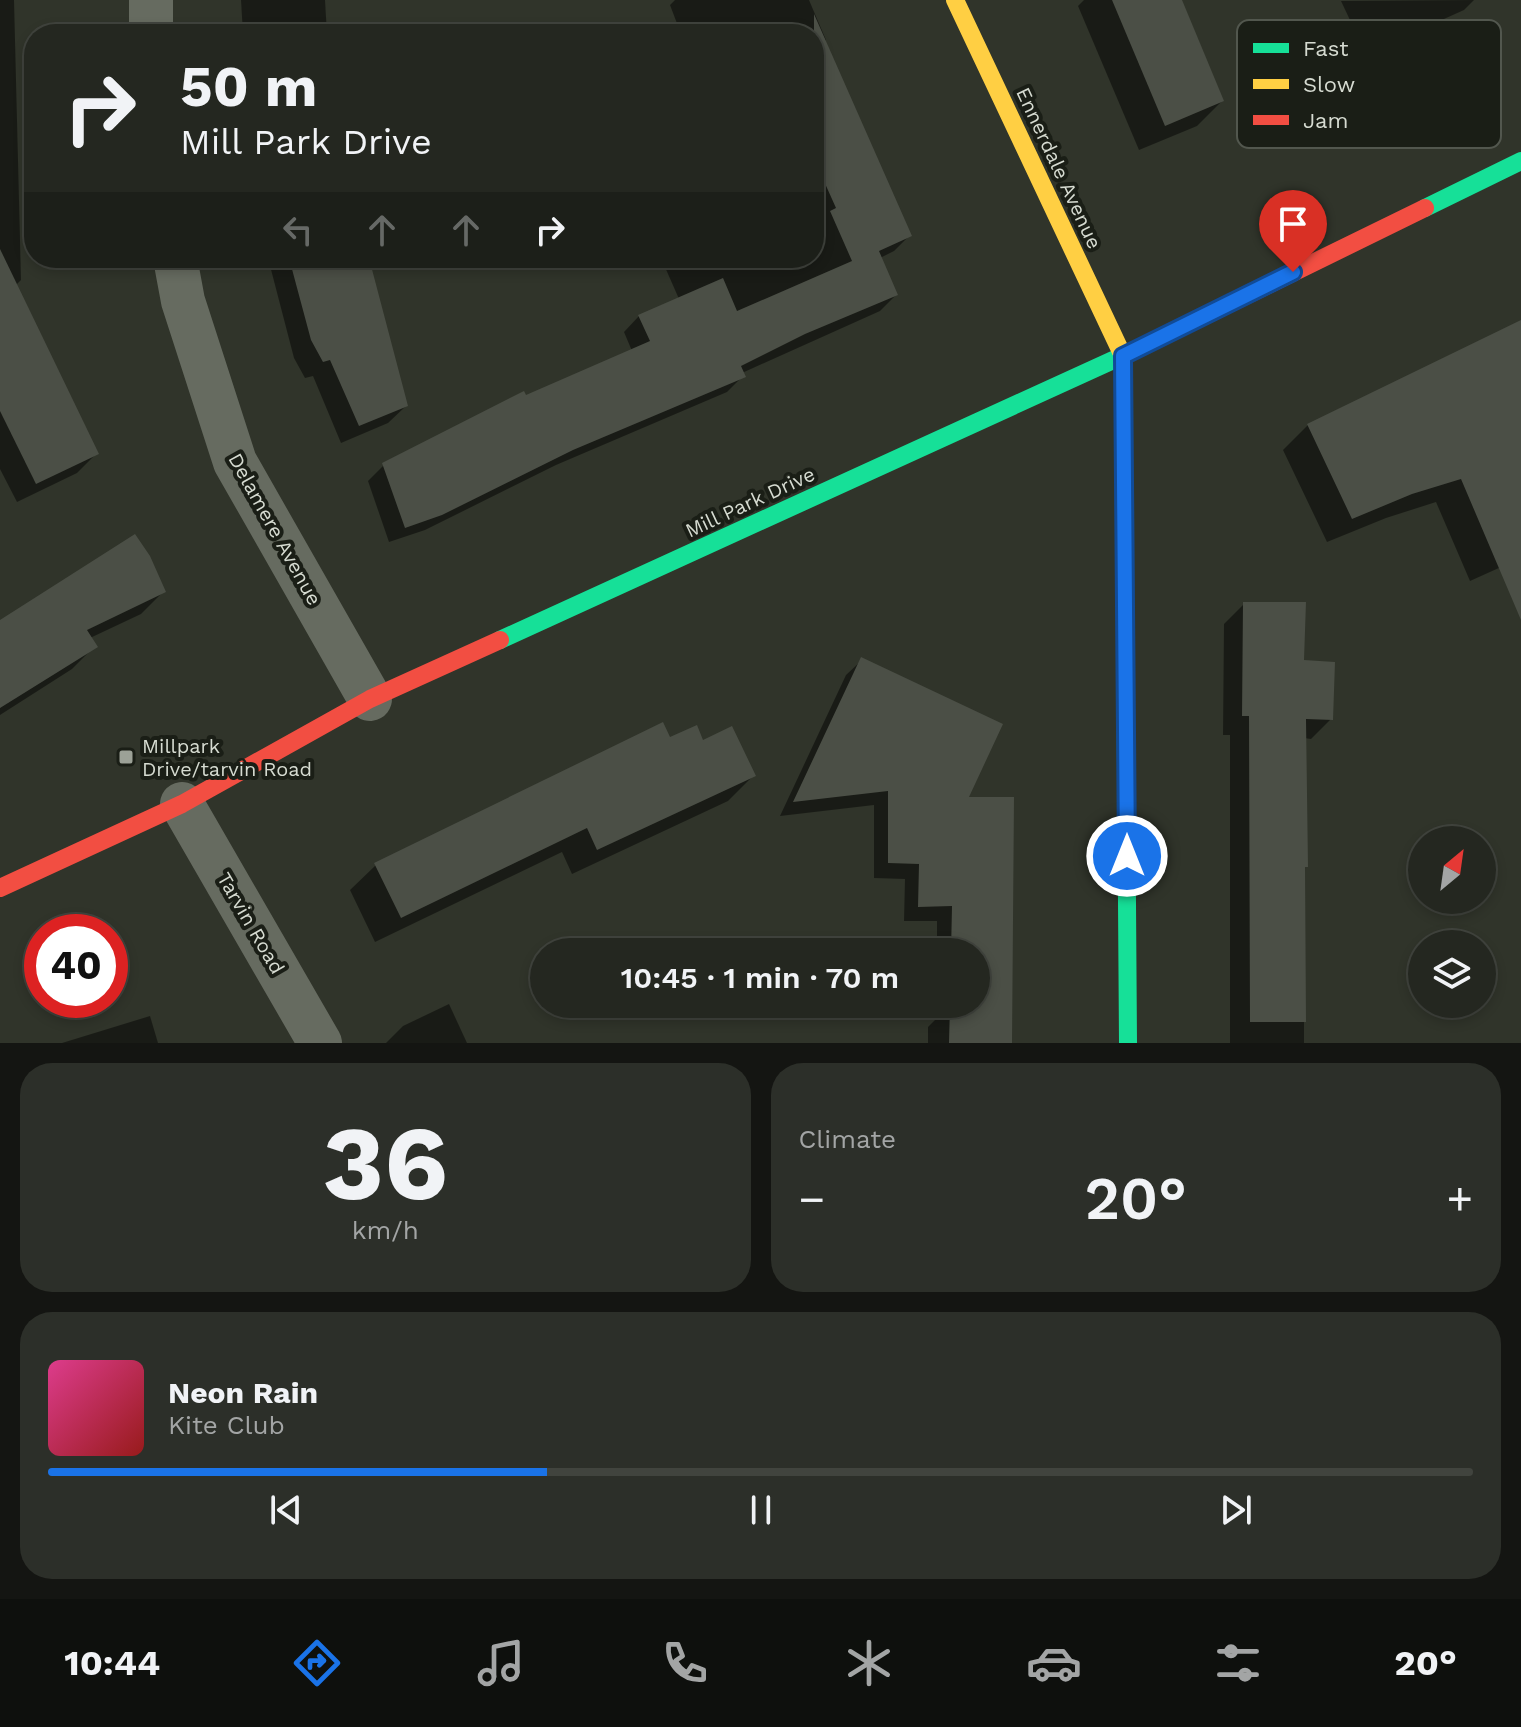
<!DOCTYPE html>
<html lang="en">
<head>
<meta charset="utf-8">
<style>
	:root { --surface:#242720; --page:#2c2f29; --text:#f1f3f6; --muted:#a3a5a5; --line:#41443e; --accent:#1a73e8 }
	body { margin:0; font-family:"Work Sans",sans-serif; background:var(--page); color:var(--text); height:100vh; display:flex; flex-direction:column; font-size:30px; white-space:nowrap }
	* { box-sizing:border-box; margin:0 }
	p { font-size:26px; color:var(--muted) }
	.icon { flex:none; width:44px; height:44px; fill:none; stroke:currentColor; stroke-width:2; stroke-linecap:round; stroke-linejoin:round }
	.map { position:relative; height:1043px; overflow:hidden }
	.sheet { display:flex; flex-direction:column; gap:20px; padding:20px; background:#141512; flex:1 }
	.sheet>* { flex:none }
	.banner { position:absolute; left:24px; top:24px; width:800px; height:244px; border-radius:32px; box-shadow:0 4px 12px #0003,0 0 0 2px var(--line); background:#242720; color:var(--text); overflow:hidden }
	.needle { width:52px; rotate:29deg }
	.tools { position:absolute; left:1408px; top:826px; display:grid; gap:16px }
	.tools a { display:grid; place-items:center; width:88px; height:88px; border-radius:50%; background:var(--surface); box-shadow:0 4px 12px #0003,0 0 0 2px var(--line); font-size:40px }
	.speed { position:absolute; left:24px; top:914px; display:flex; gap:16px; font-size:40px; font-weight:700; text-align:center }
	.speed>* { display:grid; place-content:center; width:104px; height:104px; border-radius:50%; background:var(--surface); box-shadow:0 4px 12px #0003,0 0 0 2px var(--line); line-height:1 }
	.speed .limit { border:12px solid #d22; background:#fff; color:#111 }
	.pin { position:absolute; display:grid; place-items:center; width:68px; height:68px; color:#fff; margin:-82px -34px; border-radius:50% 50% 50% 0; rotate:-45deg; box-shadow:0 0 8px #0007 }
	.pin .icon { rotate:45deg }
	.me { position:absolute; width:88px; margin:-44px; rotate:0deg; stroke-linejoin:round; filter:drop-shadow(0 0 6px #0008) }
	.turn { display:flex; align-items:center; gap:28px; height:168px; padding:0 24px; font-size:36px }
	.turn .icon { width:104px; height:104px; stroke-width:2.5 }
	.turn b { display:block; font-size:56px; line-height:68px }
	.lanes { display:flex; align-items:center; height:76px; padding:0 24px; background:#0003; justify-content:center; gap:40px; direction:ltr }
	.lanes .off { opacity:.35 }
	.big { font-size:60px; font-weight:600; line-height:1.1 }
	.sheet .card { flex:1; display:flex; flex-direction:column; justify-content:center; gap:12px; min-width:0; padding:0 28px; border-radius:32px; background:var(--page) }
	.sheet .dial { align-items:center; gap:0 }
	.dial b { font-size:104px; line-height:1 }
	.song { display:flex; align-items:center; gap:24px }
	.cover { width:96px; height:96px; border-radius:12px; background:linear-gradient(135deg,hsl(330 70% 55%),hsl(0 70% 35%)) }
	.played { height:8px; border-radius:4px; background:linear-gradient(90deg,var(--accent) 35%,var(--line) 35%) }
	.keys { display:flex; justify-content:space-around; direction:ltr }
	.heat { display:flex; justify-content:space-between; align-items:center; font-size:44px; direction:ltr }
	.sheet .tiles { flex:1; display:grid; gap:20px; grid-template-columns:1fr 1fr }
	.card:last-child { grid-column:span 2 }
	.trip { position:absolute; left:530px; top:938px; width:460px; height:80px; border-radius:40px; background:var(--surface); box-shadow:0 4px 12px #0003,0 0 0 2px var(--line); font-weight:600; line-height:80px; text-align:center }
	.dock { display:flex; height:128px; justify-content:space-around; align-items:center; background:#0e100d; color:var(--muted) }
	.dock .icon { width:56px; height:56px }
	.dock .on { color:var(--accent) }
	.dock b { font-size:36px; color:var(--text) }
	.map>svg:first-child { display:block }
	.shadow { fill:#0007 }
	.building { fill:#4b4f46 }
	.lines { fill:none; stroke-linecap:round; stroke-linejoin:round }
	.street { stroke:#666b60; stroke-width:44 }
	.fast { stroke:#16e098; stroke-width:18 }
	.slow { stroke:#ffcf43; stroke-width:18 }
	.jam { stroke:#f24e42; stroke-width:18 }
	.route-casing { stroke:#114b97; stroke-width:20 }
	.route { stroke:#1a73e8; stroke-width:14 }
	.poi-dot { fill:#9ca197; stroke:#1a1e16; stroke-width:3 }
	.labels { text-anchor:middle; stroke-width:8; stroke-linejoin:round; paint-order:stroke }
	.street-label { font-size:20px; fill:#d6dbd1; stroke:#1a1e16 }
	.poi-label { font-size:20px; fill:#d6dbd1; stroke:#1a1e16; text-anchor:start }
	.key { fill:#1a1e16; stroke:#52574e; stroke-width:2 }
	.key-label { font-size:22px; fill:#d6dbd1 }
</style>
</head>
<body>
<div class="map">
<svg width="1521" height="1043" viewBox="0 0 1521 1043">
	<rect width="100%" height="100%" fill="#30342a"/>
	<g class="shadow">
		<polygon points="0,0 14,0 21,280 8,293 0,293"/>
		<polygon points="241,0 325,0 327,34 243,34"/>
		<polygon points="675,0 809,0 826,40 824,42 909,236 894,251 880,258 896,295 880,311 742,373 743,376 727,392 556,465 425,530 389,542 368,481 384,465 525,397 632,351 624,332 639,316 679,299 661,258 814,258 814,34 681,34 670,5"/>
		<polygon points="1084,0 1179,0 1222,101 1197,126 1139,150 1078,6"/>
		<polygon points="1474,0 1464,10 1366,54 1341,1"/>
		<polygon points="268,258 367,258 406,406 388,423 341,443 313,376 305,378 294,358"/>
		<polygon points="1521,323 1521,558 1470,581 1436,502 1386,518 1327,542 1283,450 1308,425"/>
		<polygon points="0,349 97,453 77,473 17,502 0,469"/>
		<polygon points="164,591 141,614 90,638 95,646 72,669 0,715 0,622"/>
		<polygon points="1244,604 1302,662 1331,719 1311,739 1304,738 1304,1043 1230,1043 1230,735 1223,735 1224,624"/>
		<polygon points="862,660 966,799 1008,1043 928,1043 928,1027 936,1019 936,1004 976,1004 976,952 937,952 937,921 904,921 905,879 874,878 874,805 780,816 846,675"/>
		<polygon points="702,742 753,776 728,801 572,874 562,852 375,942 350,890 376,865"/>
		<polygon points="449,1004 467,1043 386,1043 403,1026"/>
		<polygon points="150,1016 158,1043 62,1043"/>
	</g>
	<g class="building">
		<polygon points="1112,0 1182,0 1224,101 1165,126"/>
		<polygon points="814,14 912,236 879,251 898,295 805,334 741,366 746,377 573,450 442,515 405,528 382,463 524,391 526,395 650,341 638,315 723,278 737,311 852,261 830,211 836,208 814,159"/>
		<polygon points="0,249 99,454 36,484 0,411"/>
		<polygon points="289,258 369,258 408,406 359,426 330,360 323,362 311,340"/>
		<polygon points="1521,320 1521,620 1461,479 1412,494 1352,519 1307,424"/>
		<polygon points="135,534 150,556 166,592 87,630 98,647 0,708 0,620"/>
		<polygon points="1243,602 1306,602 1304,660 1335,662 1333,720 1306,719 1308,867 1305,867 1306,1022 1250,1022 1249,716 1242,716"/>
		<polygon points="861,657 1003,724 969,797 1014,797 1012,1043 949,1043 950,1004 976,1004 976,952 951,952 952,906 918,907 919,864 888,863 888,791 793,802"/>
		<polygon points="663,722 670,737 697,725 703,740 732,726 756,776 597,850 587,828 401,918 374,863"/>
	</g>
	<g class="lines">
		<g class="street">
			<polyline points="151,0 151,34"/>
			<polyline points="175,258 183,301 235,462 370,699"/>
			<polyline points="182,804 320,1043"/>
		</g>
		<g class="fast">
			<polyline points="1425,208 1521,161"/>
			<polyline points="1124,483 1128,1043"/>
			<polyline points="500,640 1133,351"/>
		</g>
		<polyline class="slow" points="955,0 1123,356 1124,483"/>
		<g class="jam">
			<polyline points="1133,351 1425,208"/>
			<polyline points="0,888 182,804 370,699 500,640"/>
		</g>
	</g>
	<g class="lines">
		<defs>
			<polyline id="route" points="1127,856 1123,356 1293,272"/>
		</defs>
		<use href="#route" class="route-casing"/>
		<use href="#route" class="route"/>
	</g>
	<rect class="poi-dot" x="118" y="749" width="16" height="16" rx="4"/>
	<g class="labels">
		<g class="street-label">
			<text transform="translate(1059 168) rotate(65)" y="7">Ennerdale Avenue</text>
			<text transform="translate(750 502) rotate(-25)" y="7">Mill Park Drive</text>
			<text transform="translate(275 529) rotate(61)" y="7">Delamere Avenue</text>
			<text transform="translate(251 923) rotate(60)" y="7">Tarvin Road</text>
		</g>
		<g class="poi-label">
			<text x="142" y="753">Millpark<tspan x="142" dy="23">Drive/tarvin Road</tspan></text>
		</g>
	</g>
	<rect x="1237" y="20" width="264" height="128" rx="12" class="key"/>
	<rect x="1253" y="43" width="36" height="10" fill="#16e098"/>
	<rect x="1253" y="79" width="36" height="10" fill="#ffcf43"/>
	<rect x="1253" y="115" width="36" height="10" fill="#f24e42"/>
	<g class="key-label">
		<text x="1303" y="56">Fast</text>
		<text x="1303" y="92">Slow</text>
		<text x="1303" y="128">Jam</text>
	</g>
</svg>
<div class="tools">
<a><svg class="needle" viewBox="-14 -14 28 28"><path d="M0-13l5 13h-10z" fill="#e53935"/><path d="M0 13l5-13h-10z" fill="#a3a5a5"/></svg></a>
<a><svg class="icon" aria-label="layers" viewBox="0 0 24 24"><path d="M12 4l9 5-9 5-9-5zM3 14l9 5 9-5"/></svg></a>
</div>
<div class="speed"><div class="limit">40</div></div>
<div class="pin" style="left:1293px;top:272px;background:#d93025"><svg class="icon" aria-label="arrive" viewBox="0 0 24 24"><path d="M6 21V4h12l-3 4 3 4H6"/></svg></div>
<svg class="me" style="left:1127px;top:856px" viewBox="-20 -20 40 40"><circle r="17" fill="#1a73e8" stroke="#fff" stroke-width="3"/><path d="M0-11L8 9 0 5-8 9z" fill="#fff"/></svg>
<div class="trip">10:45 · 1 min · 70 m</div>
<div class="banner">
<div class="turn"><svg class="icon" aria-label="right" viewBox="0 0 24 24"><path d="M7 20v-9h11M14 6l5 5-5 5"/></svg><div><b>50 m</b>Mill Park Drive</div></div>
<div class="lanes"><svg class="icon off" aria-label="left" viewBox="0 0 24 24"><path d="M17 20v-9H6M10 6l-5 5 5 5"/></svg><svg class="icon off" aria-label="ahead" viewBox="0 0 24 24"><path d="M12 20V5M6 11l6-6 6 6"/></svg><svg class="icon off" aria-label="ahead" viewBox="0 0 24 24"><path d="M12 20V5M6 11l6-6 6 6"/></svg><svg class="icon" aria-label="right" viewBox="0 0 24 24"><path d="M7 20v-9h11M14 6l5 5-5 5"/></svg></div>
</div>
</div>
<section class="sheet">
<div class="tiles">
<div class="card dial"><b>36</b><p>km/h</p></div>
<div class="card"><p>Climate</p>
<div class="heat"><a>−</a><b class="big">20°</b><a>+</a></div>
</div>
<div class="card">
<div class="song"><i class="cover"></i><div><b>Neon Rain</b><p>Kite Club</p></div></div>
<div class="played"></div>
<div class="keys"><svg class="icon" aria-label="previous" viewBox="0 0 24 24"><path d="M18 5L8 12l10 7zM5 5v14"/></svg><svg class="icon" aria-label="pause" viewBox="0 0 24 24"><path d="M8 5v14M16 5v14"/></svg><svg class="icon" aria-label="next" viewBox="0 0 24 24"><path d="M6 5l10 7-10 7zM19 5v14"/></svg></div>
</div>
</div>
</section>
<nav class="dock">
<b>10:44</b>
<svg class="icon on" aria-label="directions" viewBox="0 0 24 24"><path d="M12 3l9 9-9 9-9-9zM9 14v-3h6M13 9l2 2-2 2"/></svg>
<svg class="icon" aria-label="music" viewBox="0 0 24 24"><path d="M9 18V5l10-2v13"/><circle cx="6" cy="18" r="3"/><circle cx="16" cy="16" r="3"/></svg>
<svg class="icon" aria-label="phone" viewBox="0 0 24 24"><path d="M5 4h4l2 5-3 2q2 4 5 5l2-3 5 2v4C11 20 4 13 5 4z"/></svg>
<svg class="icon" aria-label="climate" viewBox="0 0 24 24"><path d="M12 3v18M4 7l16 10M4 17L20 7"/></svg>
<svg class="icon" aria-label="car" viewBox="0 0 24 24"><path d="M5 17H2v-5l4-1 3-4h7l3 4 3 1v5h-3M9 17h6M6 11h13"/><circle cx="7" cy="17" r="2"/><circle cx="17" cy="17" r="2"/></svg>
<svg class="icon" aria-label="filters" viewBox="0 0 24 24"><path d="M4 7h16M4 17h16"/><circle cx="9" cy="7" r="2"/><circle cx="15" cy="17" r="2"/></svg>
<b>20°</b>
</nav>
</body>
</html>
